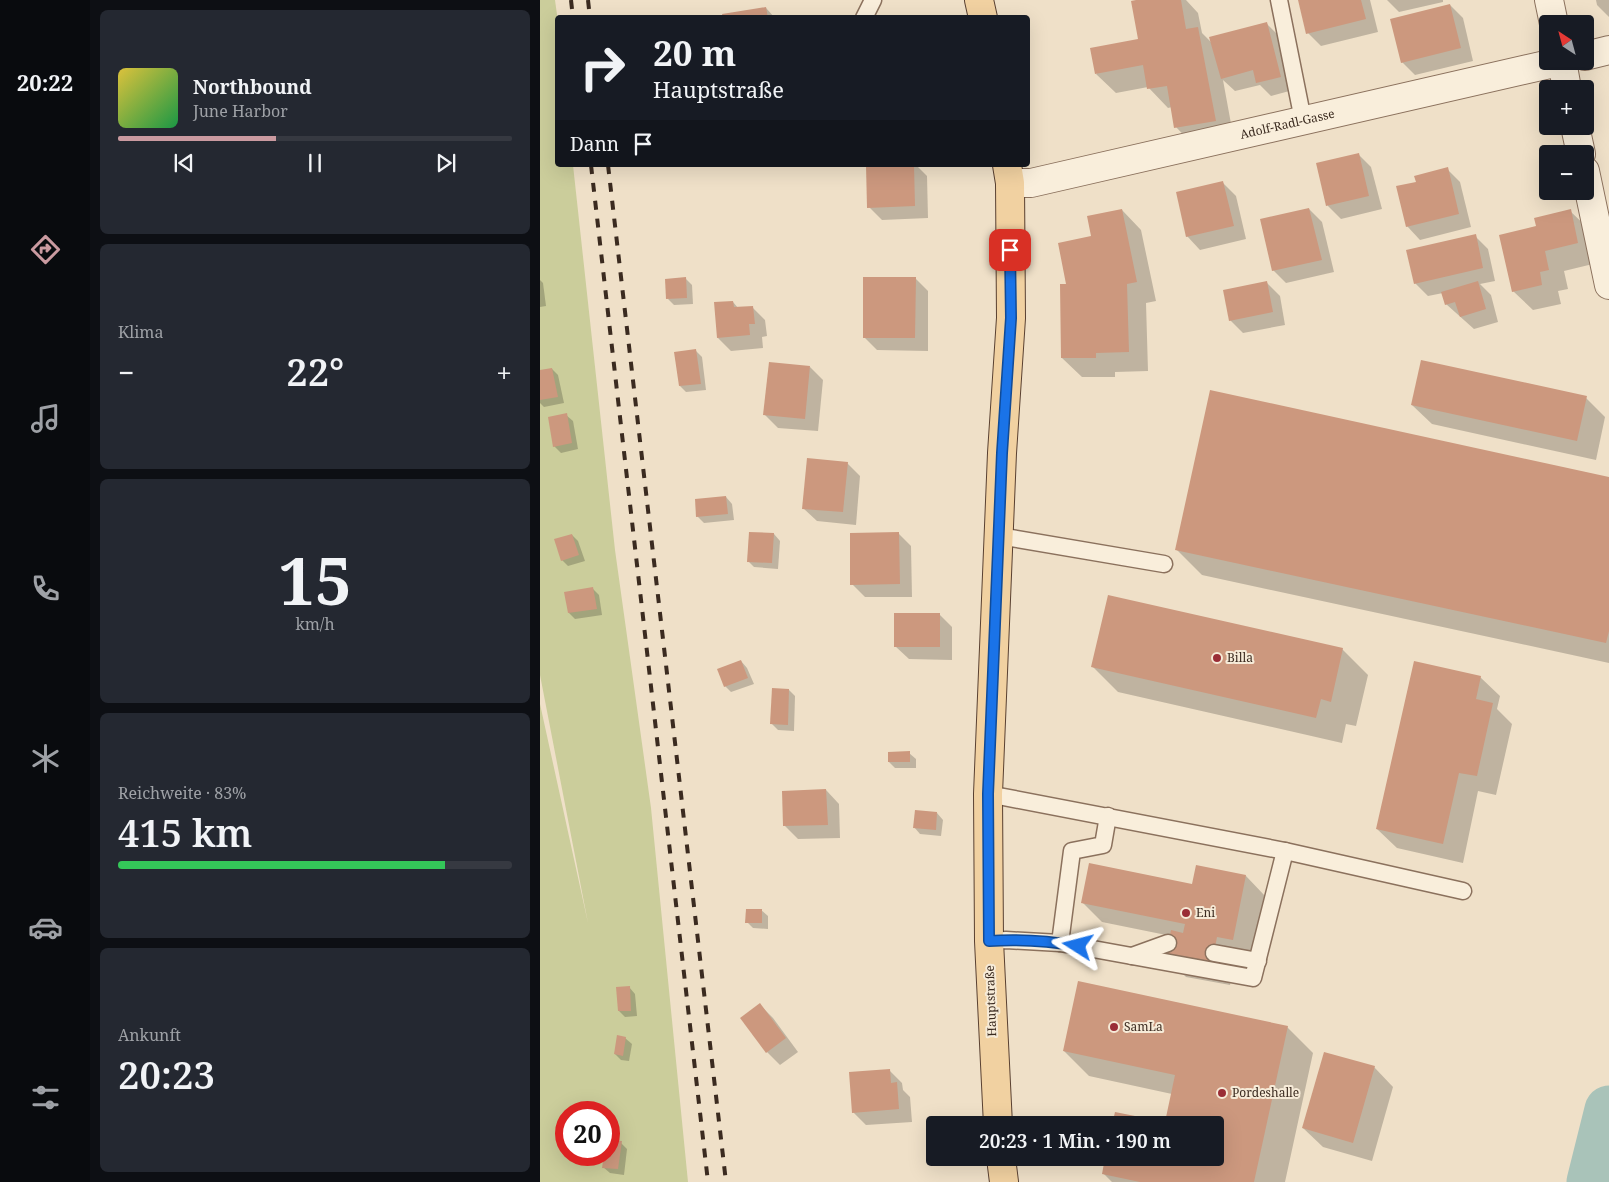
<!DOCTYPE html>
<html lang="de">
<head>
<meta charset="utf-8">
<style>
	:root { --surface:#171b24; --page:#242831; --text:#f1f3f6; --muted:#9ea1a6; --line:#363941; --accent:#ca9aa0 }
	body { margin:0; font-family:"Noto Serif",serif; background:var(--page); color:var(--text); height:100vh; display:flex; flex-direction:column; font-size:19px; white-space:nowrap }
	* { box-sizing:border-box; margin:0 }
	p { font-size:16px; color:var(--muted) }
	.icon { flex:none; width:28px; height:28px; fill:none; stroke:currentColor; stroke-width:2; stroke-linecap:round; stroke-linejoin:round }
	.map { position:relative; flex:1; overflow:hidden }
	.side { display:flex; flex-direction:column; gap:10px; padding:10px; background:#0d0f14; width:450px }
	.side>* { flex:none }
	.banner { position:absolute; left:15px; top:15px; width:475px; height:152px; border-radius:5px; box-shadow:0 5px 20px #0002; background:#171b24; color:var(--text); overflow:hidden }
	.needle { width:32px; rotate:324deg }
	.tools { position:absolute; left:999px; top:15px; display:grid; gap:10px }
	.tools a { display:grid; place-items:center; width:55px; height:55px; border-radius:5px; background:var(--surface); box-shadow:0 5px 20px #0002; font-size:25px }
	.speed { position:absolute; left:15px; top:1101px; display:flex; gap:10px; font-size:25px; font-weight:700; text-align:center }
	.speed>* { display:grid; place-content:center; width:65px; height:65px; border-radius:50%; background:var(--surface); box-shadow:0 5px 20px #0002; line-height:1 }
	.speed .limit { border:8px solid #d22; background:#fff; color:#111 }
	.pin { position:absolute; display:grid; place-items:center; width:42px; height:42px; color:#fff; margin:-21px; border-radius:10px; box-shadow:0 2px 8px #0006 }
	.me { position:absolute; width:55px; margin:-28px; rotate:279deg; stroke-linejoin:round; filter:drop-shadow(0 0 4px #0008) }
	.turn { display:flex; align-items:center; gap:18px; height:105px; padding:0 15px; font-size:22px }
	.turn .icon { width:65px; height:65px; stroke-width:2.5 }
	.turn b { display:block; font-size:35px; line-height:42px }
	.then { display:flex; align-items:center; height:48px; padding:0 15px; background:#0003; gap:10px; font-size:19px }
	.big { font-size:38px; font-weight:600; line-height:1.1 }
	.side .card { flex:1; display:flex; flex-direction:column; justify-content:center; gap:8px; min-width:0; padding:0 18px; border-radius:8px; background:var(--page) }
	.side .dial { align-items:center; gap:0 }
	.dial b { font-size:65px; line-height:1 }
	.song { display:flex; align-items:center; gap:15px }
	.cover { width:60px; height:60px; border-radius:8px; background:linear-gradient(135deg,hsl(50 70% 55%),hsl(140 70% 35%)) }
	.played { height:5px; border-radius:2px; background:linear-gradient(90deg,var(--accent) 40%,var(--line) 40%) }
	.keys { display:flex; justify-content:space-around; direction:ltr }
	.heat { display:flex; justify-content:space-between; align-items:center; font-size:28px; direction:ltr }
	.charge { height:8px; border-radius:4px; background:linear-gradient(90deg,#34c759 83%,var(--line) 0) }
	.trip { position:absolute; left:386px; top:1116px; width:298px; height:50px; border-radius:5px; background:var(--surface); box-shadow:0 5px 20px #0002; font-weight:600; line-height:50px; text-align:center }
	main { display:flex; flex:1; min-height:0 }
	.menu { display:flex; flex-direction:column; width:90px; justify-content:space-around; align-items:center; background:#090b0e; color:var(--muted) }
	.menu .icon { width:35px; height:35px }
	.menu .selected { color:var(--accent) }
	.menu b { font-size:22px; color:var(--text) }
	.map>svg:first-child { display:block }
	.green { fill:#cbcd9b; fill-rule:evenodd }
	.shadow { fill:#0003 }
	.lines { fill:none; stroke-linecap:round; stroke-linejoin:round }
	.river { stroke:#a9c3b9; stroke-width:49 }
	.building { fill:#cc987e }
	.lane-casing { stroke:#8b715d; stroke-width:19 }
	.street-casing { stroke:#8b715d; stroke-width:30 }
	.primary-casing { stroke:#594031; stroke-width:30 }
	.lane { stroke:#f9eedb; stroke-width:16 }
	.street { stroke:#f9eedb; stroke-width:28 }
	.primary { stroke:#f1d1a1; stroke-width:28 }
	.rail { stroke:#3b2b20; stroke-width:4; stroke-dasharray:9 9; stroke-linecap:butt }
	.route-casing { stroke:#114b97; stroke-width:12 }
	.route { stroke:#1a73e8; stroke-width:9 }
	.poi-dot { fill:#9a2d36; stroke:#f6ebd8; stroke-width:2 }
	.labels { text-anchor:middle; stroke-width:4; stroke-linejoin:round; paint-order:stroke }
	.street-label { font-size:12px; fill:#3b2b20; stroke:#f6ebd8 }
	.poi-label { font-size:12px; fill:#3b2b20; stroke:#f6ebd8; text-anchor:start }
</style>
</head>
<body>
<main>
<nav class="menu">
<b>20:22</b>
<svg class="icon selected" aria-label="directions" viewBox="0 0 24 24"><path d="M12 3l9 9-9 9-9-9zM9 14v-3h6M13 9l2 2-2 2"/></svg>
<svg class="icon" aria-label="music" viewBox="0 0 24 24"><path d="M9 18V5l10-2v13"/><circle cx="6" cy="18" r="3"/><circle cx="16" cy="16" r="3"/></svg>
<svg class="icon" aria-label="phone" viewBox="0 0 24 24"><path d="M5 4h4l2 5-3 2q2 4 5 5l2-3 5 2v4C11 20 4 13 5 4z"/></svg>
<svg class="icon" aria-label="climate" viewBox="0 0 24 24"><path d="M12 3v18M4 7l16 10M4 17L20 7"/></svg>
<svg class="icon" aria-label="car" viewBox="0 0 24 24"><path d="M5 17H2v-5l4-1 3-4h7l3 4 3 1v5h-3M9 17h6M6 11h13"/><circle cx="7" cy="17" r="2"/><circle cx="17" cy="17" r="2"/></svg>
<svg class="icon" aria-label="filters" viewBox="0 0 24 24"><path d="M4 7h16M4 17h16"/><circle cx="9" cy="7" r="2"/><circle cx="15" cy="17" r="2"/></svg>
</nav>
<section class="side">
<div class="card">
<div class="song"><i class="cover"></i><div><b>Northbound</b><p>June Harbor</p></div></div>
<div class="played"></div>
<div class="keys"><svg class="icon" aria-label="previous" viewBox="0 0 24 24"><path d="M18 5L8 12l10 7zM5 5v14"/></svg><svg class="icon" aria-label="pause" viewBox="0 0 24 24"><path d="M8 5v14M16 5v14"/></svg><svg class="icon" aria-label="next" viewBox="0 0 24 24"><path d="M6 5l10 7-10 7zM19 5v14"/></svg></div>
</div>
<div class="card"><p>Klima</p>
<div class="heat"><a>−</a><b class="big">22°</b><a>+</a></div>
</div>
<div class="card dial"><b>15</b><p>km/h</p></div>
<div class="card"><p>Reichweite · 83%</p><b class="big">415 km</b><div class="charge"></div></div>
<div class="card"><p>Ankunft</p><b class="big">20:23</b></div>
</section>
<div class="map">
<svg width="1069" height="1182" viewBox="0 0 1069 1182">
	<rect width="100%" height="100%" fill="#efe0c8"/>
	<path class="green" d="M0,0H15L18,22V165H33L75,550L111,808L148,1182H0V704L48,923L0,675ZM26,1112H69V1155H26Z"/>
	<g class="shadow">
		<polygon points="603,0 646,0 658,13 662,33 672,43 726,23 739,36 753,90 731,96 720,85 695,91 683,80 694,140 655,147 636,127 632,107 628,108 608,87 576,93 556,74 600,40"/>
		<polygon points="759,0 830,0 838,32 781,46 768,33"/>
		<polygon points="847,0 903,0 903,2 859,12"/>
		<polygon points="1056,0 1069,0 1069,17 1057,5"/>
		<polygon points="910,5 923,18 933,61 875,75 862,62"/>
		<polygon points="226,8 235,18 184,18"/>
		<polygon points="818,154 831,167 842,209 801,219 788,206 778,164"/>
		<polygon points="327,165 376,165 387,176 388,218 342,220 329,207"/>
		<polygon points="907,169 920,182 931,227 880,240 867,226 877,183"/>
		<polygon points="683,183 696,196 706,239 660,250 647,236"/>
		<polygon points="769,209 782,222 794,272 746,283 733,270"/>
		<polygon points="582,210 601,230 616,301 606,303 608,371 575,372 575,377 542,377 522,358 528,285 552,237"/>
		<polygon points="1030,211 1050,230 1057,263 1024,271 1028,289 1018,291 1021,304 993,310 973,291 998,227"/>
		<polygon points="935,236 948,249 955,281 940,284 951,295 958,322 934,329 906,304 903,293 888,296 875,283"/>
		<polygon points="375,278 388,291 388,351 337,350 324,337"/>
		<polygon points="146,279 152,285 153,304 134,305 128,299"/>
		<polygon points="0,280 3,283 6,306 0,307"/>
		<polygon points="727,283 740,296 745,325 703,333 690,320"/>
		<polygon points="193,302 198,308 212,307 225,320 227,336 222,337 223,348 191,351 178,338"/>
		<polygon points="156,351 162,357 166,390 146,392 140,386"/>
		<polygon points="270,367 283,380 278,431 238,428 225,415"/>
		<polygon points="12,369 18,375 24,403 4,407 0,403 0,372"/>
		<polygon points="1046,398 1065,417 1056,460 892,424 872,405"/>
		<polygon points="26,415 33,421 38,449 21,453 14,446"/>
		<polygon points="307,463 320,476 316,525 277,521 263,508"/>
		<polygon points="1069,478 1069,663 662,575 636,549"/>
		<polygon points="186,497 192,504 194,520 164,523 157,516"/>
		<polygon points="210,533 234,534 240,541 238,569 214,567 208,561"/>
		<polygon points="358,533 371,546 372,597 325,597 312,584"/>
		<polygon points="32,535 38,541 45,561 28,566 22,560"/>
		<polygon points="53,589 59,595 62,615 35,619 29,613 26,593"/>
		<polygon points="399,614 412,627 412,660 369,659 355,646"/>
		<polygon points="802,649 828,675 816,726 806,724 802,743 578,692 553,667"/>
		<polygon points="201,661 207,668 214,684 191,692 185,686"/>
		<polygon points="940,677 960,696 957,709 972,724 956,795 938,791 923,863 857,848 837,829"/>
		<polygon points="249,690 255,696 254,731 238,730 232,724"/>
		<polygon points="369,753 376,759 376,768 355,768 349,762"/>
		<polygon points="286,790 299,804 300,838 258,839 245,826"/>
		<polygon points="397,813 403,820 401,836 380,834 374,827"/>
		<polygon points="706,876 725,896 712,958 696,955 690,985 646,977 627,957 631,936 562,922 542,902"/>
		<polygon points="221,910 228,916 228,929 213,928 207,922"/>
		<polygon points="89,987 95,994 97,1016 85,1017 79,1011"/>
		<polygon points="220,1005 233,1018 258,1052 240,1065 227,1052 202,1018"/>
		<polygon points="747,1027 773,1053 745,1182 572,1182 563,1173 567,1158 675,1158 675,1125 574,1125 626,1124 632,1094 549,1076 524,1051"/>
		<polygon points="85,1038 92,1044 89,1061 81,1060 75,1054"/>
		<polygon points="834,1067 853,1087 832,1161 783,1147 763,1128"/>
		<polygon points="349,1070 362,1083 363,1090 370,1097 372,1122 326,1125 313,1112"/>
		<polygon points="69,1141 81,1143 87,1149 84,1175 70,1173 63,1167 65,1155 69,1155"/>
	</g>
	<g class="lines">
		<polyline class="river" points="1051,1182 1069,1110"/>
	</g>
	<g class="building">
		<polygon points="596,0 641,0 646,29 658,27 676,121 634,128 627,86 607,89 603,65 555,74 550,48 598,39 591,1"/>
		<polygon points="758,0 821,0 826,19 766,34"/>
		<polygon points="910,4 921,48 861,63 850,19"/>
		<polygon points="226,7 228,18 183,18 182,14"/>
		<polygon points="727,22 741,77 716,83 713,70 681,79 669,37"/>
		<polygon points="819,153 829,196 786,206 776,163"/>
		<polygon points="326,165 374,165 375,206 327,208"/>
		<polygon points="908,167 919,214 866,227 856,186 876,182 874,176"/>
		<polygon points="683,181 694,226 646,237 636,192"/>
		<polygon points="769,208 782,260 732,271 720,219"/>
		<polygon points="582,209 597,282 587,284 589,352 556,353 556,358 521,358 520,284 526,284 518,243 551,236 547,216"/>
		<polygon points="1031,209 1038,243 1005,251 1009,270 1000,272 1002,285 972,292 959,235 996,226 994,218"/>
		<polygon points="936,234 943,268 874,284 866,250"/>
		<polygon points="146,277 147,298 126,299 125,279"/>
		<polygon points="323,277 376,277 375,338 323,338"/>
		<polygon points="727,281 733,312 689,321 683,290"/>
		<polygon points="938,281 946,309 920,317 915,302 905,305 901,292"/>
		<polygon points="193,301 194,307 213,306 215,324 209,324 210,335 177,338 174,302"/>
		<polygon points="156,349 161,384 139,386 134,352"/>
		<polygon points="881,360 1047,396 1037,441 871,405"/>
		<polygon points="229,362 270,366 265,419 223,415"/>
		<polygon points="12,368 18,397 0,400 0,370"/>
		<polygon points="670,390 1069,477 1069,631 1066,643 635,550"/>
		<polygon points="27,413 32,443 13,447 8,417"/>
		<polygon points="267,458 308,462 303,512 262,509"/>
		<polygon points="186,496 188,514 156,517 155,499"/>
		<polygon points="209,532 234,533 232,563 207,562"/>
		<polygon points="359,532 360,584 310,585 310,533"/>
		<polygon points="32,534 39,555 21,561 14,539"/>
		<polygon points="53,587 57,609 28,613 24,592"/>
		<polygon points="568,595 803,648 791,702 781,699 776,718 551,667"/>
		<rect x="354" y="613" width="46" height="34"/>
		<polygon points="201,660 208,678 184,687 177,669"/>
		<polygon points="874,661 941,676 936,699 953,703 937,776 919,773 903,844 836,829"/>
		<polygon points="232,688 249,689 248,725 230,724"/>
		<polygon points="370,751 370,762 348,762 348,752"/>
		<polygon points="286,789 288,825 243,826 242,791"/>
		<polygon points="375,810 397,812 396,830 373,828"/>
		<polygon points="549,863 652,884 656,865 706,875 693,940 677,937 671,967 625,958 631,930 643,933 645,924 541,903"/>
		<polygon points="206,909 222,909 222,923 205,923"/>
		<polygon points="538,981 748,1026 714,1182 600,1182 562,1174 565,1158 675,1158 675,1125 572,1125 575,1112 625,1122 635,1075 523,1051"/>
		<polygon points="90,986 91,1011 78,1011 76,987"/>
		<polygon points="220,1003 246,1038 226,1053 200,1018"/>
		<polygon points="77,1035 86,1037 83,1056 74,1054"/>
		<polygon points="784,1052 835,1066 813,1143 762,1128"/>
		<polygon points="350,1069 351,1083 357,1082 359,1109 312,1113 309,1072"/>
		<polygon points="69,1140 82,1141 78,1169 62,1168 64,1155 69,1155"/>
	</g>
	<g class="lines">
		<defs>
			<g id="lane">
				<polyline points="739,0 763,120"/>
				<polyline points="324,18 333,0"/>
				<polyline points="459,536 624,564"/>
				<polyline points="448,794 745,851 923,891"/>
				<polyline points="449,941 466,940 520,943 713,978 745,851"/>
				<polyline points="520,943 532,851 563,845 568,816"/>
				<polyline points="674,953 718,961"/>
				<polyline points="592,956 628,943"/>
			</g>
			<g id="street">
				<polyline points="1009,0 1014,24"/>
				<polyline points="1045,56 1069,50"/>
				<polyline points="1022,61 1027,89"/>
				<polyline points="1035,126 1041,154"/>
				<polyline points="1045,171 1069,285"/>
				<path id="s1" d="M470,183H491L1023,61"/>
			</g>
			<g id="primary">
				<polyline points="439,0 443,18"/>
				<polyline points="458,1125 449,941 448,794 462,453 471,318 470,183 467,165"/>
				<polyline points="461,1158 464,1182"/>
			</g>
		</defs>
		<use href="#lane" class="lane-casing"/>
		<use href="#street" class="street-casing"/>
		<use href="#primary" class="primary-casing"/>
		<use href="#lane" class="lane"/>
		<use href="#street" class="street"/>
		<use href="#primary" class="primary"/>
		<g class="rail">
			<polyline points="31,0 33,18"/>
			<polyline points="48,0 50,18"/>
			<polyline points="51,165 168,1182"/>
			<polyline points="68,165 186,1182"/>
		</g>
	</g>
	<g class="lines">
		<defs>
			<path id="route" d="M470,250L471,318L462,453L448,794L449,941C478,939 509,941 538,946"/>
		</defs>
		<use href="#route" class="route-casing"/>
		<use href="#route" class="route"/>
	</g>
	<g class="poi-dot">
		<circle cx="677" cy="658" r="5"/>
		<circle cx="646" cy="913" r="5"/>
		<circle cx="574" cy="1027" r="5"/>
		<circle cx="682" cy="1093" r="5"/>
	</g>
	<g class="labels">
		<g class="street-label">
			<text dy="4" stroke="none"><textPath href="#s1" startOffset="284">Adolf-Radl-Gasse</textPath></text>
			<text transform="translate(451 1001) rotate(-92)" y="4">Hauptstraße</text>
		</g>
		<g class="poi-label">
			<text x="687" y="662">Billa</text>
			<text x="656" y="917">Eni</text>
			<text x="584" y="1031">SamLa</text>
			<text x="692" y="1097">Pordeshalle</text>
		</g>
	</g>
</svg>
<div class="tools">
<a><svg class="needle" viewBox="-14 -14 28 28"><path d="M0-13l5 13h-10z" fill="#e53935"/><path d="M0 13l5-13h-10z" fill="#9ea1a6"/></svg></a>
<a>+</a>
<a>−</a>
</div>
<div class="speed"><div class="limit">20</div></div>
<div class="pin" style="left:470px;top:250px;background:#d93025"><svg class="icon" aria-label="arrive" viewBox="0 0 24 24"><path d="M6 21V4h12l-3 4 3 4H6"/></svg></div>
<svg class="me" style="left:538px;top:946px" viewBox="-20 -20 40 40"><path d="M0-17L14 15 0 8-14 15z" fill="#1a73e8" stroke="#fff" stroke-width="4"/></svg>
<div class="trip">20:23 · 1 Min. · 190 m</div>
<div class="banner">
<div class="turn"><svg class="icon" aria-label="right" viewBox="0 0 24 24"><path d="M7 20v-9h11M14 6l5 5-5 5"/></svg><div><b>20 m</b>Hauptstraße</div></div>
<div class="then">Dann<svg class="icon" aria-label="arrive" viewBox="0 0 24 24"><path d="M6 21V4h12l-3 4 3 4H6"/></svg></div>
</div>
</div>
</main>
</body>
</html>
